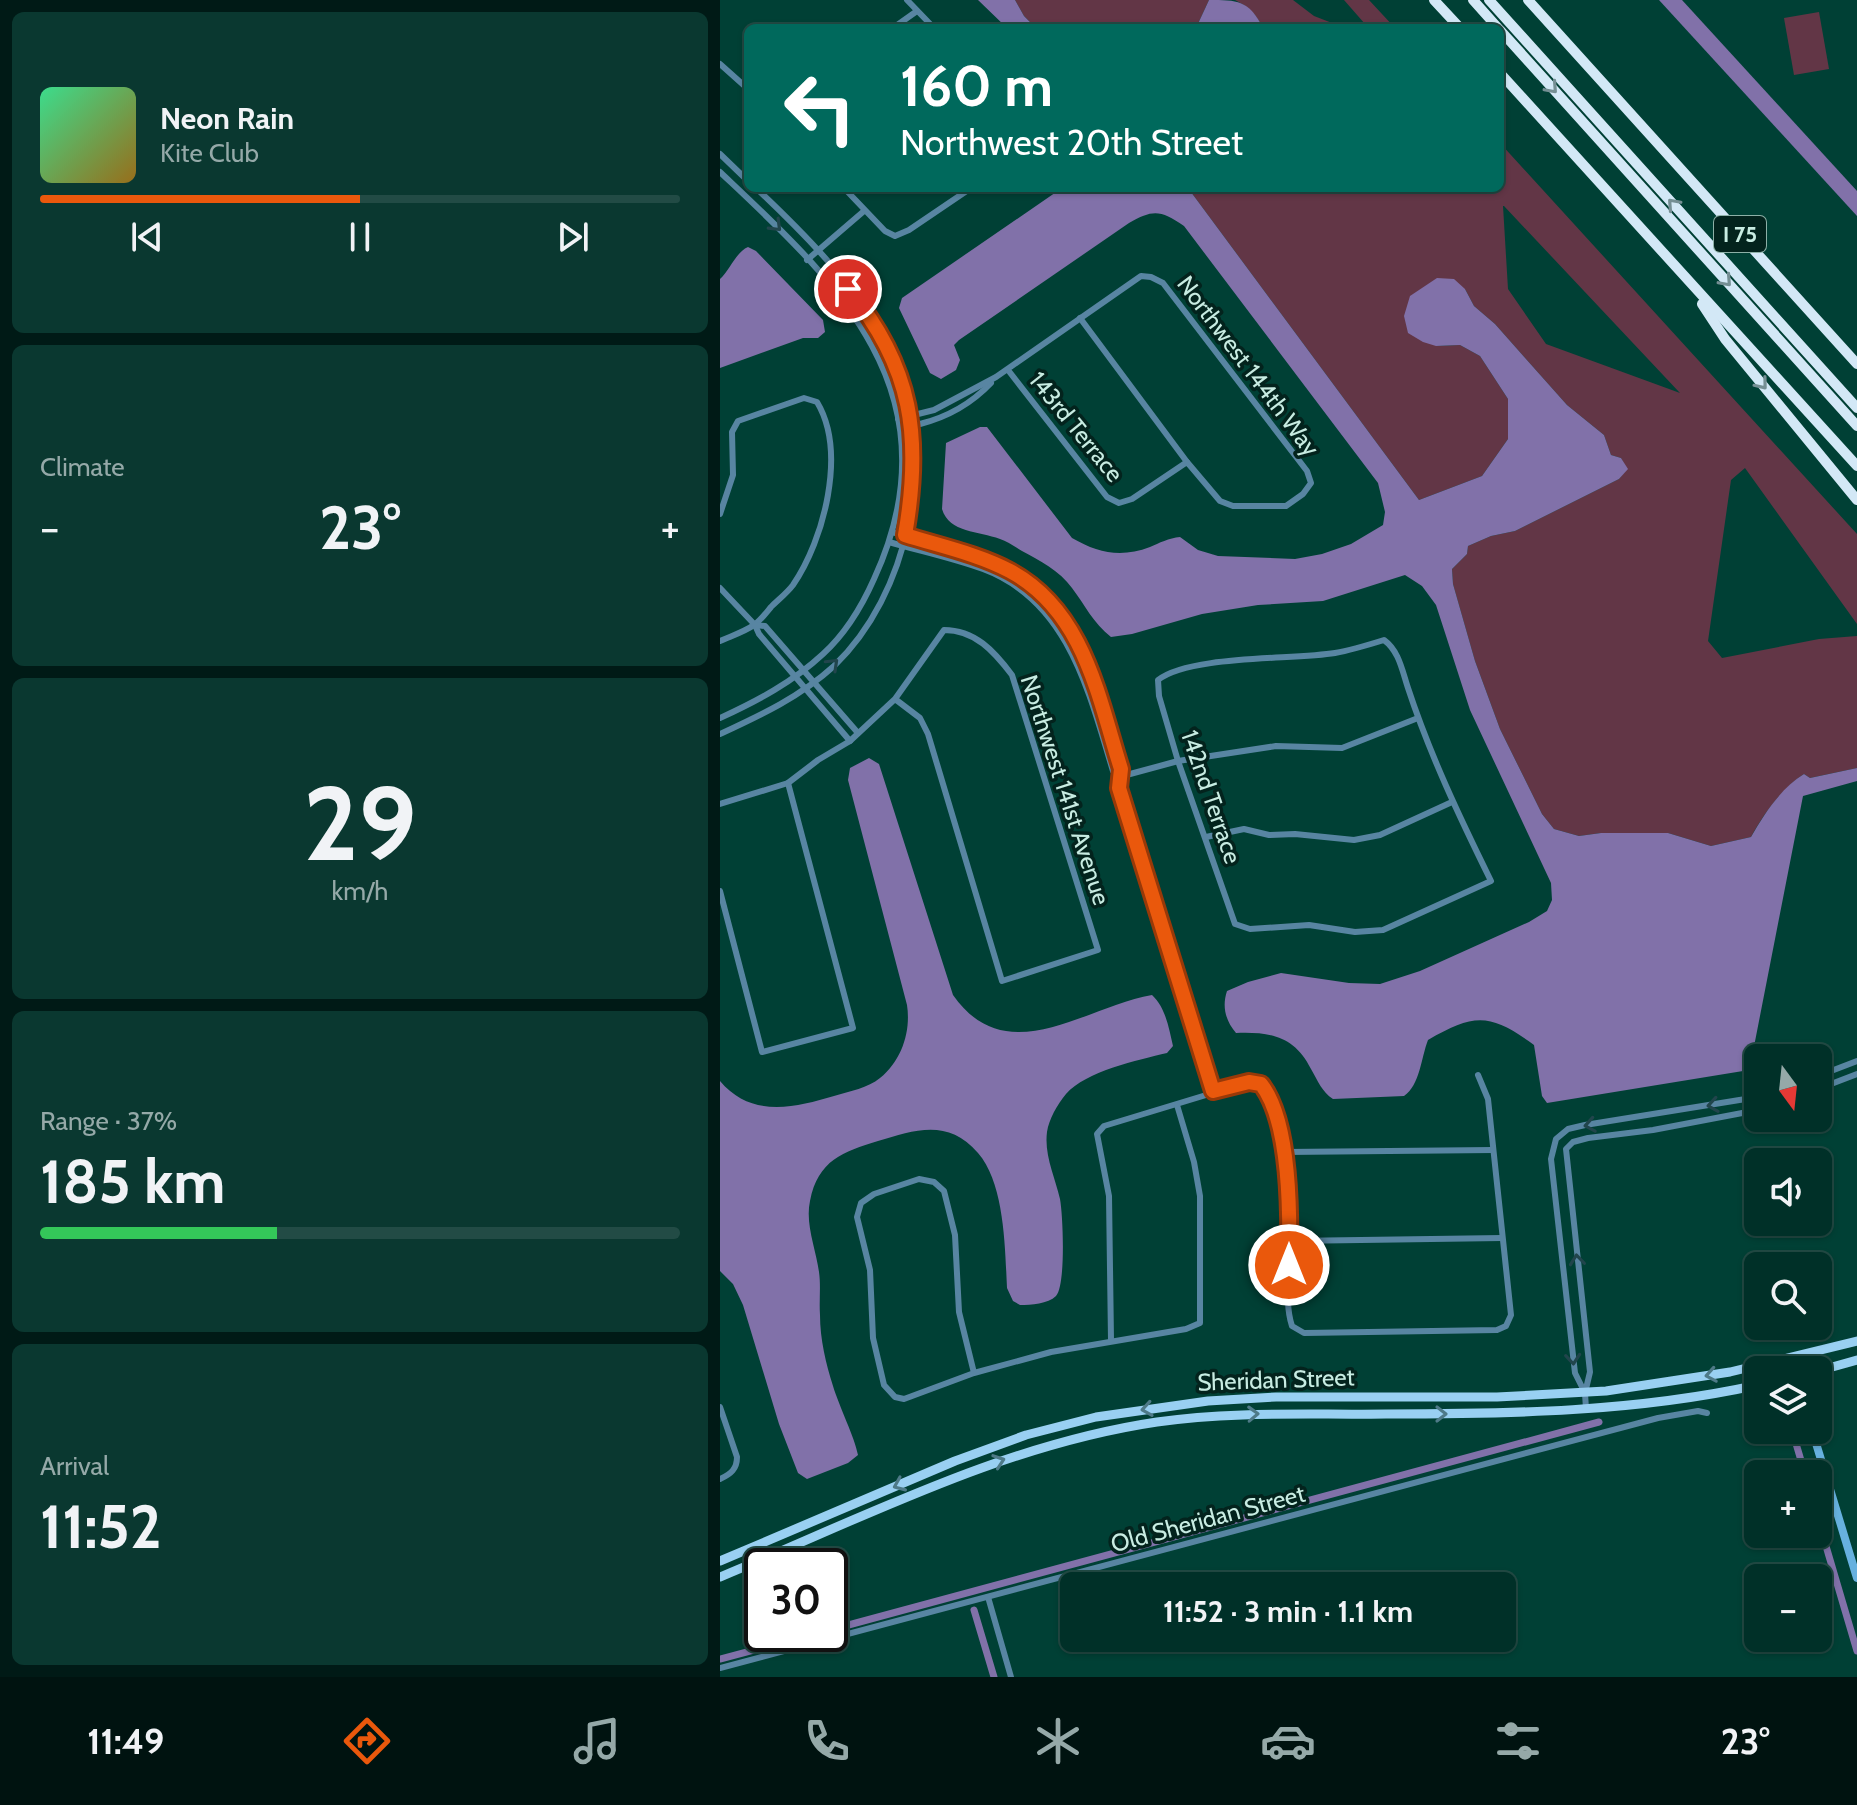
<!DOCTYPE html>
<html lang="en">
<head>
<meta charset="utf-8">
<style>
	:root { --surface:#003028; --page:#0a3830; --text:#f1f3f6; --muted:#95a9a8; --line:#224b45; --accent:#ea580c }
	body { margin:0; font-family:Cabin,sans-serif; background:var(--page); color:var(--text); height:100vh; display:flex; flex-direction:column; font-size:30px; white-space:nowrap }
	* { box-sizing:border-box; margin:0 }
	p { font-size:26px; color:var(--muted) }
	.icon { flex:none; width:44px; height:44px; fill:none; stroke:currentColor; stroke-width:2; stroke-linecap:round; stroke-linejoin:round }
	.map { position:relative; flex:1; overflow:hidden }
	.side { display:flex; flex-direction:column; gap:12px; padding:12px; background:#001a16; width:720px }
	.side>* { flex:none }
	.top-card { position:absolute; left:24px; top:24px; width:760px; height:168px; border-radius:12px; box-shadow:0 2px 6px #0004,0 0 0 2px var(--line); background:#00695c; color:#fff; overflow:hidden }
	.needle { width:52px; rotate:165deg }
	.buttons { position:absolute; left:1024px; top:1044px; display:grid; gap:16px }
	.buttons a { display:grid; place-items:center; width:88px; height:88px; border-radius:12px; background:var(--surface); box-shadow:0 2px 6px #0004,0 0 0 2px var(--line); font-size:40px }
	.speed { position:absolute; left:24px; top:1548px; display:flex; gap:16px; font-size:40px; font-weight:700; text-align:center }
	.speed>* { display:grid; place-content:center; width:104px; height:104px; border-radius:50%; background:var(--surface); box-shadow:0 2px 6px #0004,0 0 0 2px var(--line); line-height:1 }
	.speed .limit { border:4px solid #111; border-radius:12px; background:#fff; color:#111 }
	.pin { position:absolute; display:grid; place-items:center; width:68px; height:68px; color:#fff; margin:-34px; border:4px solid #fff; border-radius:50%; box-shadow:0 2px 8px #0007 }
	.me { position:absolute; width:88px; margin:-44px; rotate:0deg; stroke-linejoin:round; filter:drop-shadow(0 0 6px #0008) }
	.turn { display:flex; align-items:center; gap:28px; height:168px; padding:0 24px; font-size:36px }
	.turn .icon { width:104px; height:104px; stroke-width:2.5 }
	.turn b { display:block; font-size:56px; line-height:68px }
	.big { font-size:60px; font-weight:700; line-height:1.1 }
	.side .tile { flex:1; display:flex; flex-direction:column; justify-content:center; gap:12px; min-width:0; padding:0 28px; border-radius:12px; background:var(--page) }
	.side .dial { align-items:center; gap:0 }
	.dial b { font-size:104px; line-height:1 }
	.song { display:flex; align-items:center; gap:24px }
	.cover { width:96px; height:96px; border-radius:12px; background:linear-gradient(135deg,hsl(150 70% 55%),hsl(40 70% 35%)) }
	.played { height:8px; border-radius:4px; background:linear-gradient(90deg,var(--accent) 50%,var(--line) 50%) }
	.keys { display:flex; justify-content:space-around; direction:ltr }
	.heat { display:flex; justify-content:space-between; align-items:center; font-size:44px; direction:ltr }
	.charge { height:12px; border-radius:6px; background:linear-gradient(90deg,#34c759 37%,var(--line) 0) }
	.trip { position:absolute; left:340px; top:1572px; width:456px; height:80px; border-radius:12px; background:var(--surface); box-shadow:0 2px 6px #0004,0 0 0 2px var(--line); font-weight:700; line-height:80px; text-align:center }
	.menu { display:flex; height:128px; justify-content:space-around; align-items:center; background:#001310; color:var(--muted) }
	.menu .icon { width:56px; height:56px }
	.menu .active { color:var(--accent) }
	.menu b { font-size:36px; color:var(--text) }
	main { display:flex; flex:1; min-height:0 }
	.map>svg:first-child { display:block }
	.green { fill:#623646; fill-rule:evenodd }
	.water { fill:#8171a9 }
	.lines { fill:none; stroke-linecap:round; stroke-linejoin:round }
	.canal { stroke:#8171a9; stroke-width:7 }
	.street { stroke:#5885a2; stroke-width:6 }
	.secondary { stroke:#67b1df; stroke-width:8 }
	.primary { stroke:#99d0f2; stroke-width:9 }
	.highway { stroke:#d3e8f6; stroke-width:10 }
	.oneway { stroke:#758f94 }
	.oneway2 { stroke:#21454c }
	.oneway3 { stroke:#4e7a88 }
	.route-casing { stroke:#983908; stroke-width:20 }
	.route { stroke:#ea580c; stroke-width:14 }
	.labels { text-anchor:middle; stroke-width:7; stroke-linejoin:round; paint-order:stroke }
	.shield { fill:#03231d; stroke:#8db0a7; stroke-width:2 }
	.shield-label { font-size:22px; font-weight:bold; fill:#c8ece2 }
	.street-label { font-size:24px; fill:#c8ece2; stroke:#03231d }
</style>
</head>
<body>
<main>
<section class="side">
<div class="tile">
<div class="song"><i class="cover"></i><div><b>Neon Rain</b><p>Kite Club</p></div></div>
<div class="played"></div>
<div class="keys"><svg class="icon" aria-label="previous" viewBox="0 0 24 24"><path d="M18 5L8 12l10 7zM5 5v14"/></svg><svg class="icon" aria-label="pause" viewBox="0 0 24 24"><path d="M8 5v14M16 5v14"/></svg><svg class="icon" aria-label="next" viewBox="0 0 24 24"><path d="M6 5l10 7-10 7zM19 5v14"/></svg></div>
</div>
<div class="tile"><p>Climate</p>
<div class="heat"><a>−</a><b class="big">23°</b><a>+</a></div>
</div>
<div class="tile dial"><b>29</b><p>km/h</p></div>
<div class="tile"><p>Range · 37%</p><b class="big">185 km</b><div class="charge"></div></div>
<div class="tile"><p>Arrival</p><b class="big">11:52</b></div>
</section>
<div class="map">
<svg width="1137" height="1677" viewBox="0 0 1137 1677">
	<rect width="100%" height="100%" fill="#004035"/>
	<g class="green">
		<polygon points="295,0 489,0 476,28 316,28 304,16"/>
		<path d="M515,0H573L594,16L625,28H543C536,14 529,7 515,0Z"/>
		<polygon points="624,0 649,0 675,28 630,28 645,24"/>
		<polygon points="1099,12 1109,69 1074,75 1064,18"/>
		<path d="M780,143L1137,534V624L1025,468L1011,480L988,641L1002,658L1099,639L1137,636V768L1090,778L1084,774C1062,788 1043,815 1031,837L991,846L948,833H881L859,836L834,829L822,814L780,729L755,661L733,584L732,569L747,554L748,546L771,536L795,531L899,479L907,469L901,458L891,455L884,435L847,405L775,324L754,306L745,289L716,346L740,345L760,356L788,399V439L762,476L699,500L468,188H780ZM783,206H784L960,393L826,344L788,289Z"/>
	</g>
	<g class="water">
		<polygon points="258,0 295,0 304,16 316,28 287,28"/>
		<path d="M489,0C517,0 529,0 543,28H476Z"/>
		<polygon points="939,0 962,0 1137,191 1137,216"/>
		<path d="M342,188H468L699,500L762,476L788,439V399L760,356L740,345L716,346L703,342L688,333L684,316L690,296L717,278L734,279L745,289L754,306L775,324L847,405L884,435L891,455L901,458L908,469L899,479L795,531L771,536L748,546L747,554L732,569L733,584L755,661L780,729L822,814L834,829L859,836L881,833H948L991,846L1031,837C1044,814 1061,788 1084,774L1090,778L1137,768V781L1083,796L1030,1067L1023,1071L827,1103L822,1096L814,1045C770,1013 755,1013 708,1040C701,1058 700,1085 684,1096L613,1099C602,1092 598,1081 591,1069C574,1035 549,1032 516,1033C505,1020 502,1006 507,991L528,982L561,973L629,983L660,984L700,971L809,922L827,911L832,900L831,883L750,710L716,605L702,586L685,575L603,601L538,605L482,614L412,634L391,637C373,623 365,605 352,588C340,571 319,560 302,551C295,547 287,541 280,539C259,531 229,533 222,509L226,443L260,427H267L352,538C378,553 401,558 430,547C439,543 449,538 460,537L478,550L498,556L575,559L602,554L631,544L663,525L665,512L658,483L464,226C441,210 433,209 409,223L239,340L234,345L240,360L236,370L221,379L210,373L179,308L182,298Z"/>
		<path d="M28,247L36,251L103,320L105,332L98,338H83L0,368V279C10,270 16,252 28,247Z"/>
		<path d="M149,758L159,764L233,995C287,1072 364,1007 432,995C446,1008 449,1029 453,1046L447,1053C418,1060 366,1071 346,1094C337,1105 329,1119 327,1132C324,1155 335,1177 340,1199C343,1215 346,1285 336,1296C328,1304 311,1305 300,1305L293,1301L287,1288C285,1249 285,1184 258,1153C228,1118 195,1130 158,1141C123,1152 98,1160 90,1201C85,1224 96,1249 99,1272C101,1286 99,1301 100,1315C100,1339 106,1364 113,1386C119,1406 135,1438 138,1455L128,1463L87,1479L78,1473L59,1424L23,1305L13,1284L0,1271V1081C31,1118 74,1108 114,1096C130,1091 148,1088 160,1078C182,1060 191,1031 187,1005L128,780L130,768Z"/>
	</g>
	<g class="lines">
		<g class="canal">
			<polyline points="1072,1430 1085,1474"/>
			<polyline points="1098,1519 1137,1651"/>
			<polyline points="254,1610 274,1677"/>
			<polyline points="110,1630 879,1422"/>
			<polyline points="0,1659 95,1634"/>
		</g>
		<g class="street">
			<polyline points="187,0 214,28"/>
			<polyline points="173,28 197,11"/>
			<polyline points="0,64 28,89"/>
			<polyline points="0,154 28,181"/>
			<path d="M0,172C55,224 116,279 152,346C194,423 190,501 154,579C142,606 125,634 103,654C73,682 37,701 0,718"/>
			<polyline points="124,188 165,231 175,236 189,230 251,188"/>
			<polyline points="87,260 144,211"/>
			<polyline points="360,318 467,462"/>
			<path d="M190,418L200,424C228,417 251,404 271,383"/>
			<polyline points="178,419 214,410 276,377 421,276 431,277 443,283 587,471 591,483 583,494 566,506 513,506 500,501 467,462 412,499 399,503 387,497 288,370"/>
			<path d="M0,514L13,475L12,432L18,421L84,398L97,402C127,452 104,540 73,585C67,593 58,600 51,607C46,613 40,621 34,625C24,632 11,636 0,641"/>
			<path d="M172,532C246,551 325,571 361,646C379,684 388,728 401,769L399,788L493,1091"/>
			<path d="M169,542C200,551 233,558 263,569C349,601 369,693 393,771L399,777"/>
			<polyline points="0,588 35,625 39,634 130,741"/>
			<polyline points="35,625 45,626 138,733"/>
			<path d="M664,640C679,651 682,670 688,688C710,755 740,818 771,881L663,930L635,932L589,925L530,929L515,924L458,761L439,696L438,680C470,655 572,660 615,653C632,650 648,645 664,640Z"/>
			<path d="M0,734C41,715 80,697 114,666C189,594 215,463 177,367C151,300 88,237 36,188"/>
			<polyline points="399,777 458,761 556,746 622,748 698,718"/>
			<path d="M0,804L68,783L98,760L130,741L175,699L224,630C255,630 274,651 292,675L378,950L282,981L208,734L200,718L175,699"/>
			<polyline points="486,837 524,829 549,835 575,834 634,840 660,835 732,802"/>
			<polyline points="0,891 42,1052 133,1028 68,783"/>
			<polyline points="1098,1076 1137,1061"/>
			<polyline points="1098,1089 1137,1074"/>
			<polyline points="565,1152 773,1150"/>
			<polyline points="570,1241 782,1238"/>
			<path d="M391,1340L389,1196L377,1134L384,1126L529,1082L541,1084C570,1120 570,1213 569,1259C569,1281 565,1305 572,1326L584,1333L777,1330L786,1326L791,1315L768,1099L758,1075"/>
			<polyline points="254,1373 239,1312 235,1235 224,1191 214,1182 199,1179 154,1194 141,1203 137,1217 150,1270 153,1338 164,1385 175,1397 184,1399 254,1373 331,1352 466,1329 480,1323 480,1196 474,1162 457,1105"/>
			<polyline points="865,1393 855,1373 831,1159 836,1139 848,1129 865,1125 1038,1097"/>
			<path d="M0,1407L17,1457C17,1469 11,1474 0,1479"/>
			<polyline points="866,1409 865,1393 870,1372 846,1149 853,1142 868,1138 933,1130 1038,1110"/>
			<polyline points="268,1597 291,1677"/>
			<polyline points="0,1668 938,1418 978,1411 987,1413"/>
		</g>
		<polyline class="secondary" points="1092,1430 1137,1578"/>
		<g class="primary">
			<polyline points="1098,1371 1137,1360"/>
			<polyline points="0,1561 235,1461 306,1435 376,1417 488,1401 556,1397 777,1397 886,1391 1010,1372 1137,1341"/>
			<path d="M0,1577C143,1518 282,1445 437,1422C513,1411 589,1415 666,1414C791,1414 915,1412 1038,1385"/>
		</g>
		<g class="highway">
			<polyline points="714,0 740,28"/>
			<polyline points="753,0 778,28"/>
			<polyline points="769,0 1137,408"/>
			<polyline points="808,0 1137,364"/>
			<polyline points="780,30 1137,426"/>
			<polyline points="780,73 1137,466"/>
			<polyline points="982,304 1005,339 1137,500"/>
		</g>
	</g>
	<defs><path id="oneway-chevron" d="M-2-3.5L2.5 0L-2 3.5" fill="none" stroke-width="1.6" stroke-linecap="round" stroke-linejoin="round" transform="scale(2)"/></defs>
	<g class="oneway">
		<use href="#oneway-chevron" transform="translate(832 88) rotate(48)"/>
		<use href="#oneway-chevron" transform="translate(953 204) rotate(-132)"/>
		<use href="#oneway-chevron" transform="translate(1006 281) rotate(48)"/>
		<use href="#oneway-chevron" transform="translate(1042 384) rotate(51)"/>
	</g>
	<g class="oneway2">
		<use href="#oneway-chevron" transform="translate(56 226) rotate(45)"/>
		<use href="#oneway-chevron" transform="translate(113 664) rotate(-44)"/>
		<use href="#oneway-chevron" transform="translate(993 1105) rotate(171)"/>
		<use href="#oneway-chevron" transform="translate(870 1125) rotate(170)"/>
		<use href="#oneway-chevron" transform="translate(857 1260) rotate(-96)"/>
		<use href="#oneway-chevron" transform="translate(853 1359) rotate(85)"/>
	</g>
	<g class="oneway3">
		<use href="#oneway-chevron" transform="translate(991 1375) rotate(170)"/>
		<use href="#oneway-chevron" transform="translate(427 1409) rotate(171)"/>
		<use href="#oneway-chevron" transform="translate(533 1414) rotate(-2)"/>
		<use href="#oneway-chevron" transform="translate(721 1414)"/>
		<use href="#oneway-chevron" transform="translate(279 1461) rotate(-19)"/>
		<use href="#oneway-chevron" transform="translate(179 1485) rotate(157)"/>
	</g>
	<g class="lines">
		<defs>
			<path id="route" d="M128,289C193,367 202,438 185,535C220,546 258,554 290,571C364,611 378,696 401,769L399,788L493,1091L529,1082L541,1084C571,1122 570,1218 569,1265"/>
		</defs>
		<use href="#route" class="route-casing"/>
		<use href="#route" class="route"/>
	</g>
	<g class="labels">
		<rect class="shield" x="994" y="216" width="52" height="36" rx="6"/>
		<g class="shield-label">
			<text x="1020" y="242">I 75</text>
		</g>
		<g class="street-label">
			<text transform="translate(528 366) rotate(53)" y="8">Northwest 144th Way</text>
			<text transform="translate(356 427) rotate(51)" y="8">143rd Terrace</text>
			<text transform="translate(345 790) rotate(72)" y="8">Northwest 141st Avenue</text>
			<text transform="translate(491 797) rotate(71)" y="8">142nd Terrace</text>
			<text transform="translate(556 1380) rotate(-2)" y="8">Sheridan Street</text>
			<text transform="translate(488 1519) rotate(-15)" y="8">Old Sheridan Street</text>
		</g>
	</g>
</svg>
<div class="buttons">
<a><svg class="needle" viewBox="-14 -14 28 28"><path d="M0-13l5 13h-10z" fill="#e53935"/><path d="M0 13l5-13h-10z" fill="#95a9a8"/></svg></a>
<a><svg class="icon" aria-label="sound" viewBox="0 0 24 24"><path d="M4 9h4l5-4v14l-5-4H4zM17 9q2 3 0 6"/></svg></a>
<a><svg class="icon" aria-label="search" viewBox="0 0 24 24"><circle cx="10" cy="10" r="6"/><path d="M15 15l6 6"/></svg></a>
<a><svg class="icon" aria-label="layers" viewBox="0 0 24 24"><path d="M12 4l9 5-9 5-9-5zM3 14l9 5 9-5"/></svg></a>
<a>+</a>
<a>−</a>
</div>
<div class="speed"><div class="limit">30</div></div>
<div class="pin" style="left:128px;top:289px;background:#d93025"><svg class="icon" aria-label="arrive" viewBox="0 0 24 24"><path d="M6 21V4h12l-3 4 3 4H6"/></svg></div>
<svg class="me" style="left:569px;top:1265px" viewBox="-20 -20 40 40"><circle r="17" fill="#ea580c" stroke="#fff" stroke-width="3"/><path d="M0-11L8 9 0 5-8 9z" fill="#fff"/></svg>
<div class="trip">11:52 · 3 min · 1.1 km</div>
<div class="top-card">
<div class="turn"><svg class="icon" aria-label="left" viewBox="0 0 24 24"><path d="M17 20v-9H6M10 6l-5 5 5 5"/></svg><div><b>160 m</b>Northwest 20th Street</div></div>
</div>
</div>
</main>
<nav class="menu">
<b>11:49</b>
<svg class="icon active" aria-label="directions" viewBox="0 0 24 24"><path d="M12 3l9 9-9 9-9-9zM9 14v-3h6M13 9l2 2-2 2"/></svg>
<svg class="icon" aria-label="music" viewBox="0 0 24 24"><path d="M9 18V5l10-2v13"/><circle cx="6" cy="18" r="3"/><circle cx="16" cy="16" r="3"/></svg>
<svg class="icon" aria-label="phone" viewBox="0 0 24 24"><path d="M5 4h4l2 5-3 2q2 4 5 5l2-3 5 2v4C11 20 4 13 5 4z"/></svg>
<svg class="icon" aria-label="climate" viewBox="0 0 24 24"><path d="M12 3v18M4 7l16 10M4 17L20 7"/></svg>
<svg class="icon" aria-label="car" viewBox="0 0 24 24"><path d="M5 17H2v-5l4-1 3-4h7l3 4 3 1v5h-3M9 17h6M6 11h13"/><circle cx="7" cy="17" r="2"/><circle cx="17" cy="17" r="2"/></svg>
<svg class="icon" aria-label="filters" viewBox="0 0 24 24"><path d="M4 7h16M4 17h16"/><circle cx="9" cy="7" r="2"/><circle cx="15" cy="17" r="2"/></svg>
<b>23°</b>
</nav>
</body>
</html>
